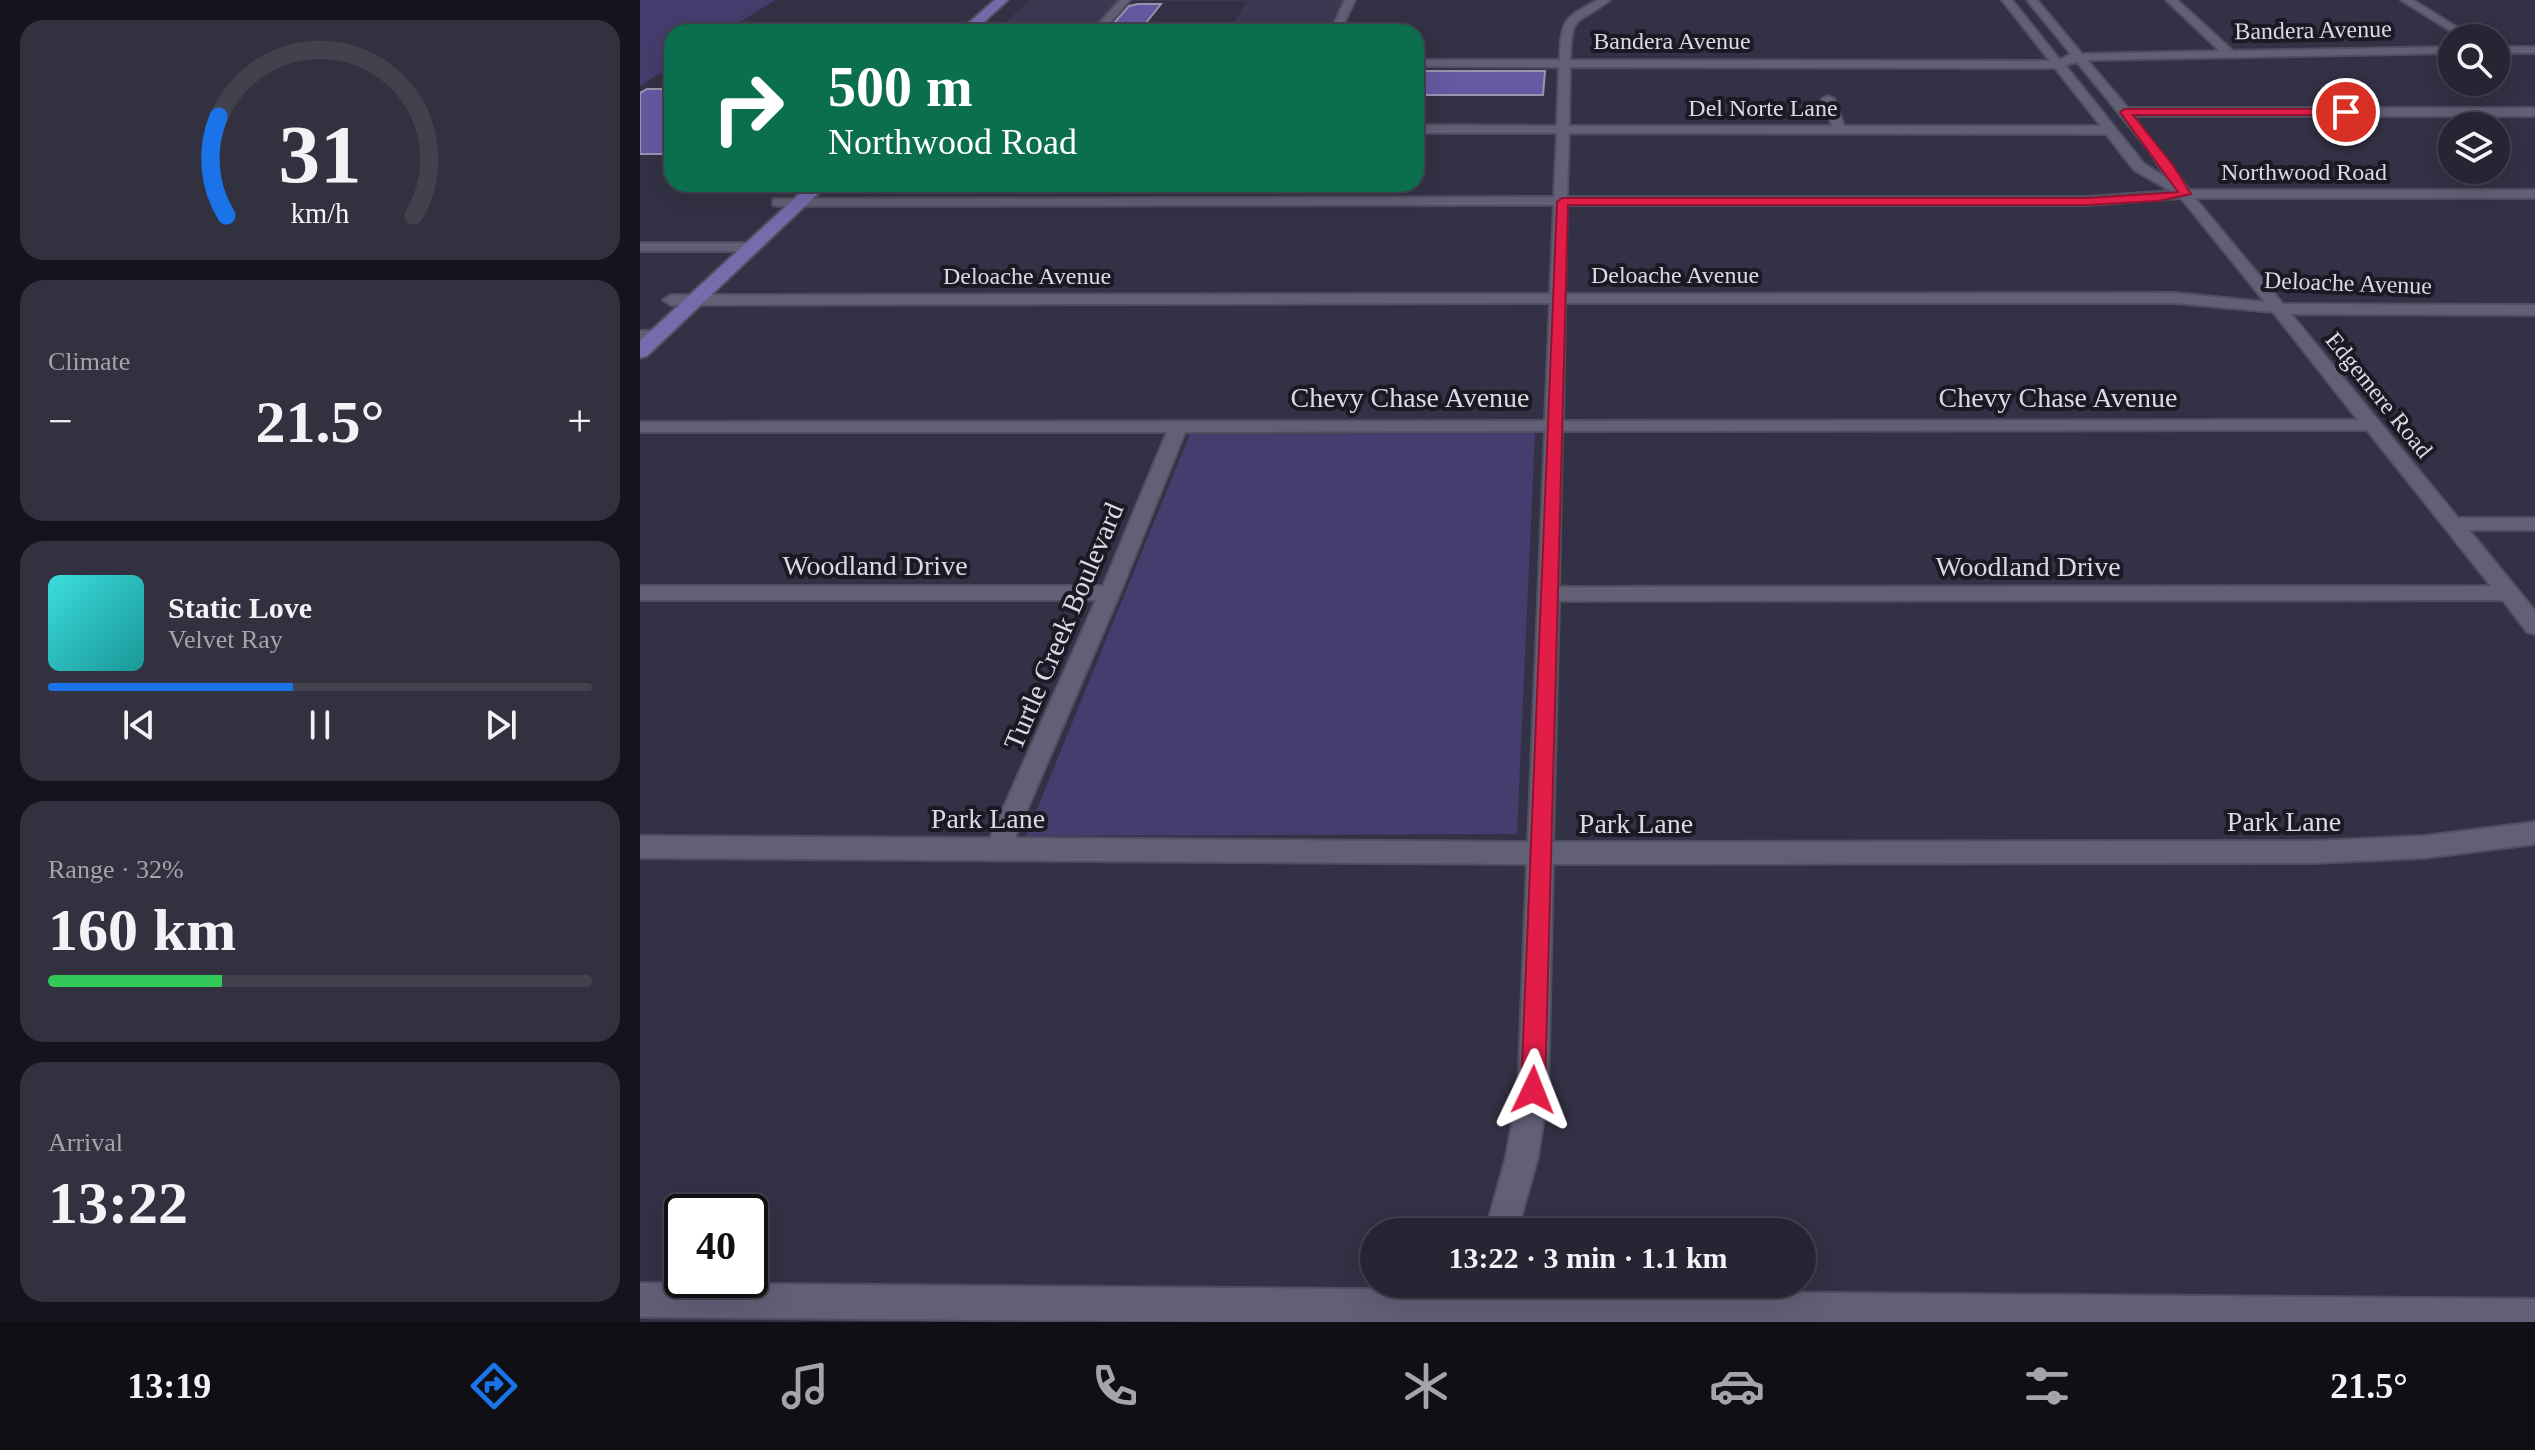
<!DOCTYPE html>
<html lang="en">
<head>
<meta charset="utf-8">
<style>
	:root { --surface:#262534; --page:#323140; --text:#f1f3f6; --muted:#a4a5ac; --line:#42424f; --accent:#1a73e8 }
	body { margin:0; font-family:"Times New Roman",serif; background:var(--page); color:var(--text); height:100vh; display:flex; flex-direction:column; font-size:30px; white-space:nowrap }
	* { box-sizing:border-box; margin:0 }
	p { font-size:26px; color:var(--muted) }
	.icon { flex:none; width:44px; height:44px; fill:none; stroke:currentColor; stroke-width:2; stroke-linecap:round; stroke-linejoin:round }
	.map { position:relative; flex:1; overflow:hidden }
	.panel { display:flex; flex-direction:column; gap:20px; padding:20px; background:#15141d; width:640px }
	.panel>* { flex:none }
	.hud { position:absolute; left:24px; top:24px; width:760px; height:168px; border-radius:24px; box-shadow:0 8px 32px #0002,0 0 0 2px var(--line); background:#0b6e4f; color:#fff; overflow:hidden }
	.tools { position:absolute; left:1798px; top:24px; display:grid; gap:16px }
	.tools a { display:grid; place-items:center; width:72px; height:72px; border-radius:50%; background:var(--surface); box-shadow:0 8px 32px #0002,0 0 0 2px var(--line); font-size:40px }
	.speed { position:absolute; left:24px; top:1194px; display:flex; gap:16px; font-size:40px; font-weight:700; text-align:center }
	.speed>* { display:grid; place-content:center; width:104px; height:104px; border-radius:50%; background:var(--surface); box-shadow:0 8px 32px #0002,0 0 0 2px var(--line); line-height:1 }
	.speed .limit { border:4px solid #111; border-radius:12px; background:#fff; color:#111 }
	.pin { position:absolute; display:grid; place-items:center; width:68px; height:68px; color:#fff; margin:-34px; border:4px solid #fff; border-radius:50%; box-shadow:0 2px 8px #0007 }
	.me { position:absolute; width:88px; margin:-44px; rotate:2deg; stroke-linejoin:round; filter:drop-shadow(0 0 6px #0008) }
	.turn { display:flex; align-items:center; gap:28px; height:168px; padding:0 32px; font-size:36px }
	.turn .icon { width:104px; height:104px; stroke-width:2.5 }
	.turn b { display:block; font-size:56px; line-height:68px }
	.big { font-size:60px; font-weight:700; line-height:1.1 }
	.panel .widget { flex:1; display:flex; flex-direction:column; justify-content:center; gap:12px; min-width:0; padding:0 28px; border-radius:24px; background:var(--page) }
	.panel .dial { align-items:center; gap:0 }
	.dial svg { height:208px; overflow:visible; fill:none; stroke:var(--line); stroke-width:7; stroke-linecap:round; text-anchor:middle }
	.dial text { fill:var(--text); stroke:none }
	.song { display:flex; align-items:center; gap:24px }
	.cover { width:96px; height:96px; border-radius:12px; background:linear-gradient(135deg,hsl(180 70% 55%),hsl(180 70% 35%)) }
	.played { height:8px; border-radius:4px; background:linear-gradient(90deg,var(--accent) 45%,var(--line) 45%) }
	.keys { display:flex; justify-content:space-around; direction:ltr }
	.heat { display:flex; justify-content:space-between; align-items:center; font-size:44px; direction:ltr }
	.charge { height:12px; border-radius:6px; background:linear-gradient(90deg,#34c759 32%,var(--line) 0) }
	.trip { position:absolute; left:720px; top:1218px; width:456px; height:80px; border-radius:40px; background:var(--surface); box-shadow:0 8px 32px #0002,0 0 0 2px var(--line); font-weight:700; line-height:80px; text-align:center }
	.menu { display:flex; height:128px; justify-content:space-around; align-items:center; background:#0f0f15; color:var(--muted) }
	.menu .icon { width:56px; height:56px }
	.menu .active { color:var(--accent) }
	.menu b { font-size:36px; color:var(--text) }
	main { display:flex; flex:1; min-height:0 }
	.map>svg:first-child { display:block }
	.built { fill:#3c3953 }
	.green { fill:#453d6d }
	.building { fill:#6659a3; stroke:#9896ae; stroke-width:2 }
	.lines { fill:none; stroke-linecap:round; stroke-linejoin:round }
	.minor-casing { stroke:#504f5f; stroke-width:4 }
	.major-casing { stroke:#504f5f; stroke-width:4 }
	.minor { fill:#626077; fill-rule:evenodd }
	.major { fill:#766cac; fill-rule:evenodd }
	.route { fill:#e11d48; stroke:#92132f; stroke-width:2 }
	.labels { text-anchor:middle; stroke-width:8; stroke-linejoin:round; paint-order:stroke }
	.far-street-label { font-size:24px; fill:#dad9e6; stroke:#1b1a24 }
	.street-label { font-size:28px; fill:#dad9e6; stroke:#1b1a24 }
</style>
</head>
<body>
<main>
<section class="panel">
<div class="widget dial"><svg viewBox="0 0 100 80">
<path d="M14 69A42 42 0 1 1 86 69"/>
<path d="M14 69A42 42 0 0 1 11 31" stroke="#1a73e8"/>
<text x="50" y="56" font-size="32" font-weight="700">31</text>
<text x="50" y="72" font-size="11">km/h</text>
</svg></div>
<div class="widget"><p>Climate</p>
<div class="heat"><a>−</a><b class="big">21.5°</b><a>+</a></div>
</div>
<div class="widget">
<div class="song"><i class="cover"></i><div><b>Static Love</b><p>Velvet Ray</p></div></div>
<div class="played"></div>
<div class="keys"><svg class="icon" aria-label="previous" viewBox="0 0 24 24"><path d="M18 5L8 12l10 7zM5 5v14"/></svg><svg class="icon" aria-label="pause" viewBox="0 0 24 24"><path d="M8 5v14M16 5v14"/></svg><svg class="icon" aria-label="next" viewBox="0 0 24 24"><path d="M6 5l10 7-10 7zM19 5v14"/></svg></div>
</div>
<div class="widget"><p>Range · 32%</p><b class="big">160 km</b><div class="charge"></div></div>
<div class="widget"><p>Arrival</p><b class="big">13:22</b></div>
</section>
<div class="map">
<svg width="1895" height="1322" viewBox="0 0 1895 1322">
	<rect width="100%" height="100%" fill="#333145"/>
	<polygon class="built" points="390,0 703,0 689,32 588,32 607,1 478,1 450,32 355,32"/>
	<g class="green">
		<polygon points="0,0 135,0 85,32 32,32 32,66 0,86"/>
		<polygon points="895,433 877,834 386,836 550,434"/>
	</g>
	<g class="building">
		<polygon points="498,4 521,4 501,29 466,32 489,6"/>
		<polygon points="776,71 905,71 903,95 776,95"/>
		<polygon points="7,89 32,89 32,154 0,154 0,93"/>
	</g>
	<g class="lines">
		<defs>
			<g id="minor">
				<polygon points="480,0 490,0 462,32 451,32"/>
				<polygon points="705,0 715,0 700,32 690,32"/>
				<path d="M958,0H970C936,27 932,10 930,60L1410,61L1362,0H1372L1420,60L1431,54L1387,0H1397L1442,54L1580,51L1526,0H1537L1593,51L1812,47V53L1447,60L1488,108H1895V116H1493L1549,190H1895V198H1555L1643,304L1895,305V315L1651,314L1818,518H1895V530H1829L1895,611V634L1887,632L1863,600L919,601L913,842L1673,841L1784,836L1895,822V844L1784,858L1673,863L913,864L908,1090L898,1157L877,1232H845L866,1157L878,1090L887,864L0,858V836L350,838L456,600H0V586H463L527,432H0V422L905,421L910,303L31,305L23,300L31,295L910,294L914,205L138,206L133,205V199L914,197L917,133H776V125L917,126L919,67L776,66V60H920C921,21 923,18 958,0ZM1437,62L1508,149L1527,178L1504,164L1425,65ZM930,67L1415,68L1461,126H1204L1194,99L1188,96L1182,99L1192,126H929ZM929,133L1466,134L1494,170L1531,191L1448,197H927ZM1541,198L1625,302L1535,293L925,294L927,205H1448ZM925,303H1535L1633,312L1718,420L923,421ZM1727,430L1851,586L919,587L922,431ZM905,431L888,842L375,838L480,593L545,432Z"/>
				<polygon points="1761,0 1773,0 1834,38 1822,38"/>
				<rect x="1856" y="47" width="39" height="6"/>
				<polygon points="0,243 113,243 120,247 113,251 0,251"/>
				<polygon points="0,331 17,331 25,336 17,341 0,341"/>
				<polygon points="0,1283 829,1290 830,1284 864,1284 862,1290 1895,1299 1895,1322 597,1322 0,1317"/>
			</g>
			<g id="major">
				<polygon points="355,0 368,0 333,32 318,32"/>
				<polygon points="170,184 188,184 7,356 0,358 0,341"/>
			</g>
		</defs>
		<use href="#minor" class="minor-casing"/>
		<use href="#major" class="major-casing"/>
		<use href="#minor" class="minor"/>
		<use href="#major" class="major"/>
	</g>
	<polygon class="route" points="1485,109 1706,109 1711,112 1706,115 1493,115 1533,165 1551,194 1518,201 1448,205 928,205 905,1090 902,1099 893,1102 884,1099 881,1090 917,202 922,198 1448,198 1538,192 1480,112"/>
	<g class="labels">
		<g class="far-street-label">
			<text transform="translate(1673 30) rotate(-1)" y="8">Bandera Avenue</text>
			<text x="1032" y="49">Bandera Avenue</text>
			<text x="1123" y="116">Del Norte Lane</text>
			<text x="1664" y="180">Northwood Road</text>
			<text x="1035" y="283">Deloache Avenue</text>
			<text x="387" y="284">Deloache Avenue</text>
			<text transform="translate(1708 283) rotate(2)" y="8">Deloache Avenue</text>
			<text transform="translate(1739 395) rotate(51)" y="8">Edgemere Road</text>
		</g>
		<g class="street-label">
			<text x="770" y="407">Chevy Chase Avenue</text>
			<text x="1418" y="407">Chevy Chase Avenue</text>
			<text x="235" y="575">Woodland Drive</text>
			<text x="1388" y="576">Woodland Drive</text>
			<text transform="translate(423 626) rotate(-67)" y="10">Turtle Creek Boulevard</text>
			<text x="348" y="828">Park Lane</text>
			<text x="1644" y="831">Park Lane</text>
			<text x="996" y="833">Park Lane</text>
		</g>
	</g>
</svg>
<div class="tools">
<a><svg class="icon" aria-label="search" viewBox="0 0 24 24"><circle cx="10" cy="10" r="6"/><path d="M15 15l6 6"/></svg></a>
<a><svg class="icon" aria-label="layers" viewBox="0 0 24 24"><path d="M12 4l9 5-9 5-9-5zM3 14l9 5 9-5"/></svg></a>
</div>
<div class="speed"><div class="limit">40</div></div>
<div class="pin" style="left:1706px;top:112px;background:#d93025"><svg class="icon" aria-label="arrive" viewBox="0 0 24 24"><path d="M6 21V4h12l-3 4 3 4H6"/></svg></div>
<svg class="me" style="left:893px;top:1090px" viewBox="-20 -20 40 40"><path d="M0-17L14 15 0 8-14 15z" fill="#e11d48" stroke="#fff" stroke-width="4"/></svg>
<div class="trip">13:22 · 3 min · 1.1 km</div>
<div class="hud">
<div class="turn"><svg class="icon" aria-label="right" viewBox="0 0 24 24"><path d="M7 20v-9h11M14 6l5 5-5 5"/></svg><div><b>500 m</b>Northwood Road</div></div>
</div>
</div>
</main>
<nav class="menu">
<b>13:19</b>
<svg class="icon active" aria-label="directions" viewBox="0 0 24 24"><path d="M12 3l9 9-9 9-9-9zM9 14v-3h6M13 9l2 2-2 2"/></svg>
<svg class="icon" aria-label="music" viewBox="0 0 24 24"><path d="M9 18V5l10-2v13"/><circle cx="6" cy="18" r="3"/><circle cx="16" cy="16" r="3"/></svg>
<svg class="icon" aria-label="phone" viewBox="0 0 24 24"><path d="M5 4h4l2 5-3 2q2 4 5 5l2-3 5 2v4C11 20 4 13 5 4z"/></svg>
<svg class="icon" aria-label="climate" viewBox="0 0 24 24"><path d="M12 3v18M4 7l16 10M4 17L20 7"/></svg>
<svg class="icon" aria-label="car" viewBox="0 0 24 24"><path d="M5 17H2v-5l4-1 3-4h7l3 4 3 1v5h-3M9 17h6M6 11h13"/><circle cx="7" cy="17" r="2"/><circle cx="17" cy="17" r="2"/></svg>
<svg class="icon" aria-label="filters" viewBox="0 0 24 24"><path d="M4 7h16M4 17h16"/><circle cx="9" cy="7" r="2"/><circle cx="15" cy="17" r="2"/></svg>
<b>21.5°</b>
</nav>
</body>
</html>
